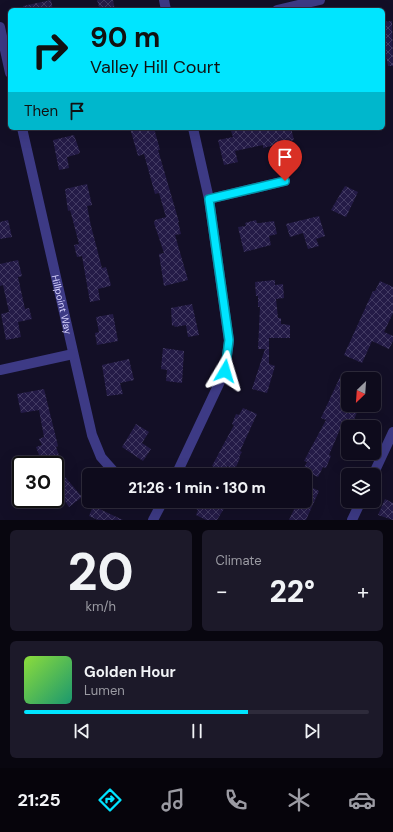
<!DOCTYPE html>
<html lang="en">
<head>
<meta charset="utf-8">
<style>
	:root { --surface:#0e0b1c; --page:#1c1929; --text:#f1f3f6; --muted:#9b9ba3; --line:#2e2b3b; --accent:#00e5ff }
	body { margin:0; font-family:"DM Sans",sans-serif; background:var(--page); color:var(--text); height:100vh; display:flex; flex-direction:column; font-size:15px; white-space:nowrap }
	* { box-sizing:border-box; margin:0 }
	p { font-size:13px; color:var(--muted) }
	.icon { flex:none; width:22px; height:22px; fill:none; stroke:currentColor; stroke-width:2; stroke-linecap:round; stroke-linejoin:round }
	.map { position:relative; height:520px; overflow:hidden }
	.panel { display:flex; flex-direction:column; gap:10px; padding:10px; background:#08060f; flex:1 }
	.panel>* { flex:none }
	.top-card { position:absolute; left:8px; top:8px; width:377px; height:122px; border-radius:6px; box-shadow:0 4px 16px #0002,0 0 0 1px var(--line); background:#00e5ff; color:#111; overflow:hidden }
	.needle { width:26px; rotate:205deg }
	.controls { position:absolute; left:341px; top:372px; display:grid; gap:8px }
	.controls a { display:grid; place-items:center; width:40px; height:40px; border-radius:6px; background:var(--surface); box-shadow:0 4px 16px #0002,0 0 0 1px var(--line); font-size:20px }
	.speed { position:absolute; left:12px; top:456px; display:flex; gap:8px; font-size:20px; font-weight:700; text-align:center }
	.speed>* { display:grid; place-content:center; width:52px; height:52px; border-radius:50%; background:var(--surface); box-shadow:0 4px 16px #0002,0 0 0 1px var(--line); line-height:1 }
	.speed .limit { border:2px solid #111; border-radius:6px; background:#fff; color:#111 }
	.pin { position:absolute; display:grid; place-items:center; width:34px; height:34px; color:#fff; margin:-41px -17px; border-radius:50% 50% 50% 0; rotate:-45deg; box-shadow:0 0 4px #0007 }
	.pin .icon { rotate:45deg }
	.me { position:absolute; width:44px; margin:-22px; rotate:7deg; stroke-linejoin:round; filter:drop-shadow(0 0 3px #0008) }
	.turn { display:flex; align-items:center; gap:14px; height:84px; padding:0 16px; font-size:18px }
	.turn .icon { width:52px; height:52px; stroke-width:2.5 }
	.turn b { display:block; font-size:28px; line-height:34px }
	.then { display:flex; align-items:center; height:38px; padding:0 16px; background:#0003; gap:8px; font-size:15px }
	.big { font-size:30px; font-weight:800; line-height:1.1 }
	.panel .card { flex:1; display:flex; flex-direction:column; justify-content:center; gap:6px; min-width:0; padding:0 14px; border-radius:6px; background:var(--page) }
	.panel .dial { align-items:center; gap:0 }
	.dial b { font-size:52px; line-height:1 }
	.song { display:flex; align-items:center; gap:12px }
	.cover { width:48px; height:48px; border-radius:6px; background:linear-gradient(135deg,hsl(90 70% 55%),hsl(160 70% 35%)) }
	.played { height:4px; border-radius:2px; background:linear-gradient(90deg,var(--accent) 65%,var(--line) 65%) }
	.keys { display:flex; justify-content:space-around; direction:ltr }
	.heat { display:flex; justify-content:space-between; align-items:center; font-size:22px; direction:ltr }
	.panel .tiles { flex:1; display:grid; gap:10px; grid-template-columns:1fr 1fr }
	.card:last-child { grid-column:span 2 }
	.trip { position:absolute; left:82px; top:468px; width:230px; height:40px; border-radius:6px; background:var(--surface); box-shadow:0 4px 16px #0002,0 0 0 1px var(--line); font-weight:800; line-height:40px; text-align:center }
	.menu { display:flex; height:64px; justify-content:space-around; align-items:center; background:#06040b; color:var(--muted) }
	.menu .icon { width:28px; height:28px }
	.menu .selected { color:var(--accent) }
	.menu b { font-size:18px; color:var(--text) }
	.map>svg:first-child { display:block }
	.building { fill:url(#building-cross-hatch) }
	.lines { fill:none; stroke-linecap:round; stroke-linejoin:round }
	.street { stroke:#3d3a85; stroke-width:10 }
	.route-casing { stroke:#0095a6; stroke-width:10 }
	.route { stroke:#00e5ff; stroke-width:7 }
	.labels { text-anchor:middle; stroke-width:4; stroke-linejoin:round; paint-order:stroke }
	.street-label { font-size:10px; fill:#d9d4ff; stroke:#130f26 }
</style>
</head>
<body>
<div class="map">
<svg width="393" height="520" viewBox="0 0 393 520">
	<defs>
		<pattern id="building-cross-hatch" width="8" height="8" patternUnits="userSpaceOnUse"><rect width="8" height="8" fill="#241b47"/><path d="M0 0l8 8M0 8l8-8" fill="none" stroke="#433b63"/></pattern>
	</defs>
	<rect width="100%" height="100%" fill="#130f26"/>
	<g class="building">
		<polygon points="51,0 53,10 24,10 23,6"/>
		<polygon points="97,0 113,0 115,10 100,10"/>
		<polygon points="392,21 393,66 388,66 383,39 383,22"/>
		<polygon points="130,128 154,128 160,150 158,150 179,222 178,222 181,234 175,235 188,280 164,286 159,254 164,253 154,223 155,220 166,217 159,193 155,194 144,154 138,156"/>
		<polygon points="244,128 291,128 294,140 263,148 263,145 235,151 238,162 224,165 218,140 233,137 231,131"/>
		<polygon points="74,135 80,152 78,154 67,157 69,168 59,170 53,140"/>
		<polygon points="87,184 92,205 87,206 91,226 102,268 106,267 111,285 110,286 98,289 100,300 90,302 82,256 77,257 74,245 79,244 72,217 70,210 68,211 65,189"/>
		<polygon points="345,186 358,192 346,217 331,210"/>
		<polygon points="319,216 325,236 316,239 319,246 308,249 303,233 290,237 286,224"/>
		<polygon points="8,220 12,237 0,239 0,222"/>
		<polygon points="256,220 257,223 260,223 274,221 277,234 269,236 271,245 244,252 238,227 246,226 245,223"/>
		<polygon points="18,260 22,276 18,277 25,309 29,308 32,319 18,322 21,337 6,340 1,314 9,312 3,285 0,286 0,264"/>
		<polygon points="275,280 275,285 283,284 284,298 276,299 278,318 281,318 281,324 290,325 290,338 269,338 269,364 275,366 267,393 252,389 265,349 258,349 260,307 258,307 258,296 256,296 255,282"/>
		<polygon points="380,281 393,287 393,313 384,332 393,336 393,341 389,349 372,341 362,363 344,355 373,291 375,291"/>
		<polygon points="192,304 199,335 188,337 186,325 175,327 174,325 172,326 171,308"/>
		<polygon points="113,314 118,341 97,345 95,333 99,332 96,317"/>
		<polygon points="163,348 184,351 182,383 166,381 167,370 161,369"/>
		<polygon points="129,359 134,380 120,383 123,394 107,396 102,365"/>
		<polygon points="340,377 348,381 348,405 360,405 351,427 348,427 348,430 341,427 329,455 331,456 326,468 323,467 318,477 303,470 307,462 304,461 326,420 321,418"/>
		<polygon points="44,389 58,446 56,447 60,458 43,465 36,447 42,445 39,439 44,437 39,410 21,413 17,394"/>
		<polygon points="243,408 257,414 240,451 242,452 239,457 240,458 236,467 235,466 234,469 227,466 225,472 212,466 234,425 232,424 236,414 239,415"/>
		<polygon points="136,424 149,432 142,443 151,449 143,461 122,447"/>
		<polygon points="55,465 82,497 69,507 62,497 55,503"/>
		<polygon points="305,484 319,491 306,520 289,520 298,501 305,501"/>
		<polygon points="385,499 393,503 393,520 378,515"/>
		<polygon points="180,501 226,501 223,506 225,507 217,520 206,520 196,515 198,510"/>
		<polygon points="93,506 123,520 98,520 89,516"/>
	</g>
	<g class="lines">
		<g class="street">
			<polyline points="164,0 166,10"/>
			<polyline points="277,10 320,0"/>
			<polyline points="0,27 10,73"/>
			<path id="s1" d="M22,128L92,435L101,457L117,475"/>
			<polyline points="209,199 285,181"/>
			<polyline points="0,370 73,354"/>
			<polyline points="176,475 225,371 229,341 209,199 193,128"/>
			<polyline points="373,475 393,432"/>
			<polyline points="153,520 163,501"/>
			<polyline points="352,520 361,501"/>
		</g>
	</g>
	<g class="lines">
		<defs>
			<polyline id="route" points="225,371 229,340 209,199 285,181"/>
		</defs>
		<use href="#route" class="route-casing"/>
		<use href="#route" class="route"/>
	</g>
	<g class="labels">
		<g class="street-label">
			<text dy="4" stroke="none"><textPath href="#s1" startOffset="181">Hillpoint Way</textPath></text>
		</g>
	</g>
</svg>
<div class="controls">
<a><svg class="needle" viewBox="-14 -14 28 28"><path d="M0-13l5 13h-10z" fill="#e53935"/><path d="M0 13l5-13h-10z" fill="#9b9ba3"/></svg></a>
<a><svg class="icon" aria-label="search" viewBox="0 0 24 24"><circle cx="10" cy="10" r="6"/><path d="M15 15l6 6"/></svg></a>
<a><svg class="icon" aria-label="layers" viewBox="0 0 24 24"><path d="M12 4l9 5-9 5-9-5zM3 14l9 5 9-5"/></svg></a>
</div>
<div class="speed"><div class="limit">30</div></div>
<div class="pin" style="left:285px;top:181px;background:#d93025"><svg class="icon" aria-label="arrive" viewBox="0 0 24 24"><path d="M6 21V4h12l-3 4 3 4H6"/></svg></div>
<svg class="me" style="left:225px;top:371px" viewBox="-20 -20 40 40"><path d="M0-17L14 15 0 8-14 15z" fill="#00e5ff" stroke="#fff" stroke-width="4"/></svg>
<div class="trip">21:26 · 1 min · 130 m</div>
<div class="top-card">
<div class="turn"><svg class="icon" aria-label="right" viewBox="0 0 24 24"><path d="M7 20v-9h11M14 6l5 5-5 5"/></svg><div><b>90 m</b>Valley Hill Court</div></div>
<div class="then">Then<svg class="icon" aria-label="arrive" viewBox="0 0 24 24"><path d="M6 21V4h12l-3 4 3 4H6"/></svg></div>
</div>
</div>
<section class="panel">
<div class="tiles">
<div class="card dial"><b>20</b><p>km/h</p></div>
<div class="card"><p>Climate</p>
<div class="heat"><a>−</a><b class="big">22°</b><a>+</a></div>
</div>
<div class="card">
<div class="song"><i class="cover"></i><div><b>Golden Hour</b><p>Lumen</p></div></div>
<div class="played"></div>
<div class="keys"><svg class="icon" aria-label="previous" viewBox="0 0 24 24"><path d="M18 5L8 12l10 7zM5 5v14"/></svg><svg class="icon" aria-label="pause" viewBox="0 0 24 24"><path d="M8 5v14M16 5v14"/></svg><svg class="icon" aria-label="next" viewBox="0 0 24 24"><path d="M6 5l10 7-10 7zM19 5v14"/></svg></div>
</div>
</div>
</section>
<nav class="menu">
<b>21:25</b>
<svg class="icon selected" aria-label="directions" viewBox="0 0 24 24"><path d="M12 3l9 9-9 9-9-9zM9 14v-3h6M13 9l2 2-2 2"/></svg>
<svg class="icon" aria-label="music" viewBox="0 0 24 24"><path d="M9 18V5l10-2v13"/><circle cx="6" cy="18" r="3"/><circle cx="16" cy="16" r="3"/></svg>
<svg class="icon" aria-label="phone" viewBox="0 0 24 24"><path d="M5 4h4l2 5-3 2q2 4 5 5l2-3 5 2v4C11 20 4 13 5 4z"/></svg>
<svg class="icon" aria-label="climate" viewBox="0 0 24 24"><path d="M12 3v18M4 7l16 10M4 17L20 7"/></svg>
<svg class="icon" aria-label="car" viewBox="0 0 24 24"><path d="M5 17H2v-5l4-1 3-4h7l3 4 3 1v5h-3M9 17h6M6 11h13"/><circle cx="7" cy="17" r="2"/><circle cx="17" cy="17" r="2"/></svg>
</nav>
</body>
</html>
